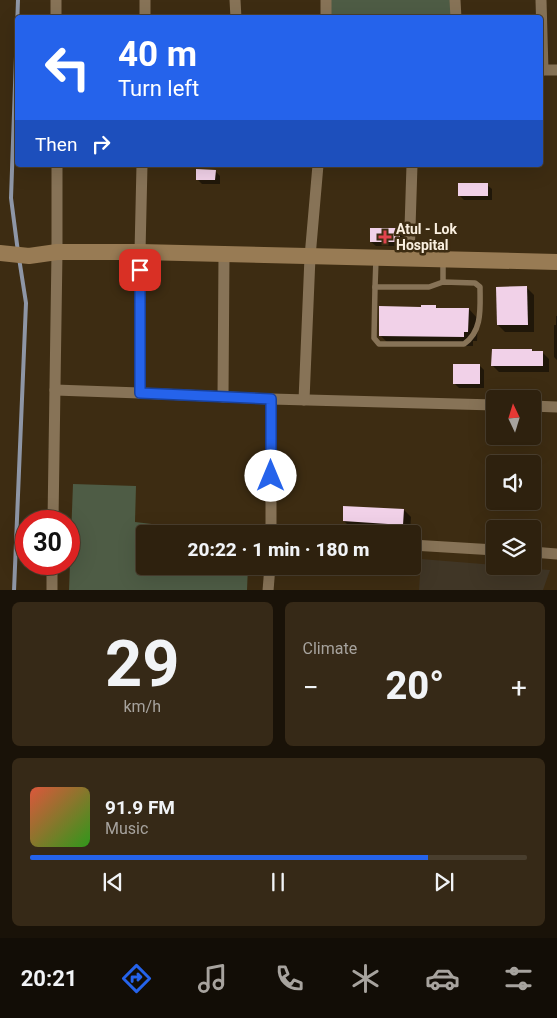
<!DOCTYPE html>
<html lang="en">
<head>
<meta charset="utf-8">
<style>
	:root { --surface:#2e210e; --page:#362917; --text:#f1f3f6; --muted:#a7a39e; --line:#493e2e; --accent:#2563eb }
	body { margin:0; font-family:Roboto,sans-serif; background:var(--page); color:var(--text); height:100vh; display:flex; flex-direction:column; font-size:19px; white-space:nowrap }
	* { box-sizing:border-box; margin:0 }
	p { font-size:16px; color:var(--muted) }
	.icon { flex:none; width:28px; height:28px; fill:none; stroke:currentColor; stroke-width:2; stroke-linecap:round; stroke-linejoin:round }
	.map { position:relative; height:590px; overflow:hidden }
	.drawer { display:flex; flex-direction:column; gap:12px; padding:12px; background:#191208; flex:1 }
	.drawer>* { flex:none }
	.guide { position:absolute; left:15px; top:15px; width:528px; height:152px; border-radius:5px; box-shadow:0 5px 20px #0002,0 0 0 1px var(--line); background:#2563eb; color:#fff; overflow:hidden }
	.needle { width:32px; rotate:356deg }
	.fabs { position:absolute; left:486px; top:390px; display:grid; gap:10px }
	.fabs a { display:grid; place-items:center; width:55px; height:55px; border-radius:5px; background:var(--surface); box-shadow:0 5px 20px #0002,0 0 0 1px var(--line); font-size:25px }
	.speed { position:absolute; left:15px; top:510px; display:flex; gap:10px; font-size:25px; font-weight:700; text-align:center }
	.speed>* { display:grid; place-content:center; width:65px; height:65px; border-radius:50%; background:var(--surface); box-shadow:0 5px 20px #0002,0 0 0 1px var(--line); line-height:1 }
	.speed .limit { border:8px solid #d22; background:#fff; color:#111 }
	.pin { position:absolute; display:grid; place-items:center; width:42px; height:42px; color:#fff; margin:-21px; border-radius:10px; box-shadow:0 2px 8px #0006 }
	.me { position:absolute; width:55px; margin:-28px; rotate:0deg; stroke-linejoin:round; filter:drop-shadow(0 0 4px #0008) }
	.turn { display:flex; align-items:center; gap:18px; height:105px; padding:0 20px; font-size:22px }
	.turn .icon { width:65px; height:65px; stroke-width:2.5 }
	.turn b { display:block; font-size:35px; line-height:42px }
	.then { display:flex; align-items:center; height:48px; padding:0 20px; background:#0003; gap:10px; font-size:19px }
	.big { font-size:38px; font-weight:800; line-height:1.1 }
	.drawer .tile { flex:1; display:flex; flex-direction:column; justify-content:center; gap:8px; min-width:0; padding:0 18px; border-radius:8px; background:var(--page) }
	.drawer .dial { align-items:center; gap:0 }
	.dial b { font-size:65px; line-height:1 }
	.song { display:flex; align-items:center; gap:15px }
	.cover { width:60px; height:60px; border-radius:8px; background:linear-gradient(135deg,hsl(10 70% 55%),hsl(110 70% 35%)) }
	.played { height:5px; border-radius:2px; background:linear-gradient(90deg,var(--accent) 80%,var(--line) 80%) }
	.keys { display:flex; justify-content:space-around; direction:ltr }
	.heat { display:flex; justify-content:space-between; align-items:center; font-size:28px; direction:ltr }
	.drawer .tiles { flex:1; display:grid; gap:12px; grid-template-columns:1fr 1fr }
	.tile:last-child { grid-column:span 2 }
	.trip { position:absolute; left:136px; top:525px; width:285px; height:50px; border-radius:5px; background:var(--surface); box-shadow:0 5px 20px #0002,0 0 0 1px var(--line); font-weight:800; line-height:50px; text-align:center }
	.dock { display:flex; height:80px; justify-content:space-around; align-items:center; background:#120d06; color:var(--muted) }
	.dock .icon { width:35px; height:35px }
	.dock .active { color:var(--accent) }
	.dock b { font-size:22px; color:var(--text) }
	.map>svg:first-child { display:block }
	.education { fill:#403626 }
	.green { fill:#4e5c45 }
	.shadow { fill:#0007 }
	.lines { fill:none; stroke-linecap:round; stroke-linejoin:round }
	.stream { stroke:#8e96a6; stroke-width:4 }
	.building { fill:#f1d1e8 }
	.lane { stroke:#877357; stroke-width:5.5 }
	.street { stroke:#877357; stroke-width:11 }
	.secondary { stroke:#987b54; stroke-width:16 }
	.route-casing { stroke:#184099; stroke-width:12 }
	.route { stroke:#2563eb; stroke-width:9 }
	.health-dot { fill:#e0444e; stroke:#3d2c12; stroke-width:2 }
	.labels { text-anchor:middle; stroke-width:5; stroke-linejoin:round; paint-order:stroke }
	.poi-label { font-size:14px; font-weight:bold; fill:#faefdf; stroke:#3d2c12; text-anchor:start }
</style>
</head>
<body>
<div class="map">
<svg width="557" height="591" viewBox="0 0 557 591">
	<rect width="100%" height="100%" fill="#3d2c12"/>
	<polygon class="education" points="421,559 495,565 495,566 550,570 543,590 419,590"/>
	<g class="green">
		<polygon points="326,0 455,0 456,17 326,17"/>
		<polygon points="73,484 136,486 135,522 236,534 145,534 145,566 248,566 247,590 69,590"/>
	</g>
	<g class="shadow">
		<polygon points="215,171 220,176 220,184 202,184 197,179"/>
		<polygon points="487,185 492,189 492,200 464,200 459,195"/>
		<polygon points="400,230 404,234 404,246 376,246 371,242"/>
		<polygon points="527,288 534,295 534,332 505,332 498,325"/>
		<polygon points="435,306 438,309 469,309 478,319 477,341 473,341 473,346 390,345 380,335 422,308"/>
		<polygon points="556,316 557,316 557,360 554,357 554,325 556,325"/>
		<polygon points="532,350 534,353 542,352 549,359 549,372 499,372 493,366"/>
		<polygon points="480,366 484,370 484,388 459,388 454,383"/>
		<polygon points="404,510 411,517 410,531 351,528 344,521"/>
	</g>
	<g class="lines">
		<g class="stream">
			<polyline points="18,0 11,198 18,252"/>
			<polyline points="14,591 26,303 19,258"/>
		</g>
	</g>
	<g class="building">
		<polygon points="196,169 216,170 215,180 196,180"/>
		<rect x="458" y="183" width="30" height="13"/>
		<rect x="370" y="228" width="30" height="14"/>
		<polygon points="527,286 528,325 497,325 496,287"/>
		<polygon points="421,305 436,305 436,308 469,308 468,332 464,332 464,337 379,336 379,306 421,307"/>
		<polygon points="492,349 532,349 532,351 543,351 543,366 491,366"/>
		<rect x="453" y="364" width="27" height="20"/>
		<polygon points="343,506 404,509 403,525 343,521"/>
	</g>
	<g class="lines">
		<g class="lane">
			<path d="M443,282L475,283L480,287C480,307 483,331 464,344H379L374,338L375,287H429Z"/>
			<polyline points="443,282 443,261"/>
			<polyline points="375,287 376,259"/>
		</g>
		<g class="street">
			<polyline points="56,0 56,18"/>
			<polyline points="235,0 236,18"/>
			<polyline points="326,0 326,18"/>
			<polyline points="455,0 456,18"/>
			<polyline points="541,0 543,70"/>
			<polyline points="145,18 145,0"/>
			<polyline points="540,70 557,70"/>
			<polyline points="409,259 412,165"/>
			<polyline points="55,390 140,393 271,399 495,405"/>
			<polyline points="140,393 140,252 142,165"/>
			<polyline points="223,397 224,254"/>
			<polyline points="271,399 271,534"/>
			<polyline points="304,400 310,257 318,165"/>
			<polyline points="532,406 557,407"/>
			<polyline points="53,521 57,252 57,165"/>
			<polyline points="412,545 495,550"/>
			<polyline points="532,552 557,554"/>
			<polyline points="52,591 52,564"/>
			<polyline points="268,591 270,566"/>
		</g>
		<polyline class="secondary" points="0,253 29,256 57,252 140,252 557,262"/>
	</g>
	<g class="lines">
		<defs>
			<polyline id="route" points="140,270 140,393 271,399 271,476"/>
		</defs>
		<use href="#route" class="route-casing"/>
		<use href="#route" class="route"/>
	</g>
	<path class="health-dot" d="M382.5 229.5h5v5h5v5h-5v5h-5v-5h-5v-5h5z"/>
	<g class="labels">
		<g class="poi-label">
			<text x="396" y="234">Atul - Lok<tspan x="396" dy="16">Hospital</tspan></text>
		</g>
	</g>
</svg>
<div class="fabs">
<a><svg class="needle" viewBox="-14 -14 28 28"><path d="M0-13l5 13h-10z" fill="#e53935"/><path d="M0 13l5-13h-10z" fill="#a7a39e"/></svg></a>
<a><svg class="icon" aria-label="sound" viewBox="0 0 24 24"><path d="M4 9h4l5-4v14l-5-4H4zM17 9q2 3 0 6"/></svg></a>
<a><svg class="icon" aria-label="layers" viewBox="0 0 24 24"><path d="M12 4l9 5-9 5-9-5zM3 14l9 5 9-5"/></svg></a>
</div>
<div class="speed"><div class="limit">30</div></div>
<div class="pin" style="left:140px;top:270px;background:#d93025"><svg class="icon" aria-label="arrive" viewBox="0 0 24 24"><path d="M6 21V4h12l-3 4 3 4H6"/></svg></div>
<svg class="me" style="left:271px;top:476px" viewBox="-20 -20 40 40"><circle r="19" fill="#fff"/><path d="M0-13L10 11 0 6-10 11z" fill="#2563eb"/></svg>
<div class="trip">20:22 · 1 min · 180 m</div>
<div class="guide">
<div class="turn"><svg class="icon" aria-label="left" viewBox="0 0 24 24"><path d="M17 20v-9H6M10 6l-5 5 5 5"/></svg><div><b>40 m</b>Turn left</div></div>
<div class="then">Then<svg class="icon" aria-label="right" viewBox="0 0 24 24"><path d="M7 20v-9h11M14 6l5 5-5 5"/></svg></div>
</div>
</div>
<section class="drawer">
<div class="tiles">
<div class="tile dial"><b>29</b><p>km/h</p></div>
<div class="tile"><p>Climate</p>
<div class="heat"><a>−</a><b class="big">20°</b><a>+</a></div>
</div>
<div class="tile">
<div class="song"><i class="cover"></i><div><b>91.9 FM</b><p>Music</p></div></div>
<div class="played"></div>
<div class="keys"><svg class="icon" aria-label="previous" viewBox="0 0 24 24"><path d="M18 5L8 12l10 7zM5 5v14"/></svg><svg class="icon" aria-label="pause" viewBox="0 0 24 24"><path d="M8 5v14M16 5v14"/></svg><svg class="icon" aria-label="next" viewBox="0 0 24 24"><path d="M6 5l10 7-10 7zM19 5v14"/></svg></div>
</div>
</div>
</section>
<nav class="dock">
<b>20:21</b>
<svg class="icon active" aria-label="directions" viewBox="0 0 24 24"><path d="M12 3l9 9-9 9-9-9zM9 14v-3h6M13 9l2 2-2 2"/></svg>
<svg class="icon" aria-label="music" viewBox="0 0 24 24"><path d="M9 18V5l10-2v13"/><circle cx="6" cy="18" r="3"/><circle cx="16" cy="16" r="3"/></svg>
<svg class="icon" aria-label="phone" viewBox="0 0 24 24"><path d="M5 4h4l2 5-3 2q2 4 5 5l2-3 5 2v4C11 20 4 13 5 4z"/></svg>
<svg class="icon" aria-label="climate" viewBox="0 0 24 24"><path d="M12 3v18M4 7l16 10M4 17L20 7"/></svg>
<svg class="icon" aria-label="car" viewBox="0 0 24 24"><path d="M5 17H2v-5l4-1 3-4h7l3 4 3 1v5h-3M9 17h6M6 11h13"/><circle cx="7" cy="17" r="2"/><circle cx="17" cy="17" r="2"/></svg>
<svg class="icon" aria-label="filters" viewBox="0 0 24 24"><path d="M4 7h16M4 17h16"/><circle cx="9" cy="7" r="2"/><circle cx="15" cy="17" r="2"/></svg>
</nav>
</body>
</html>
